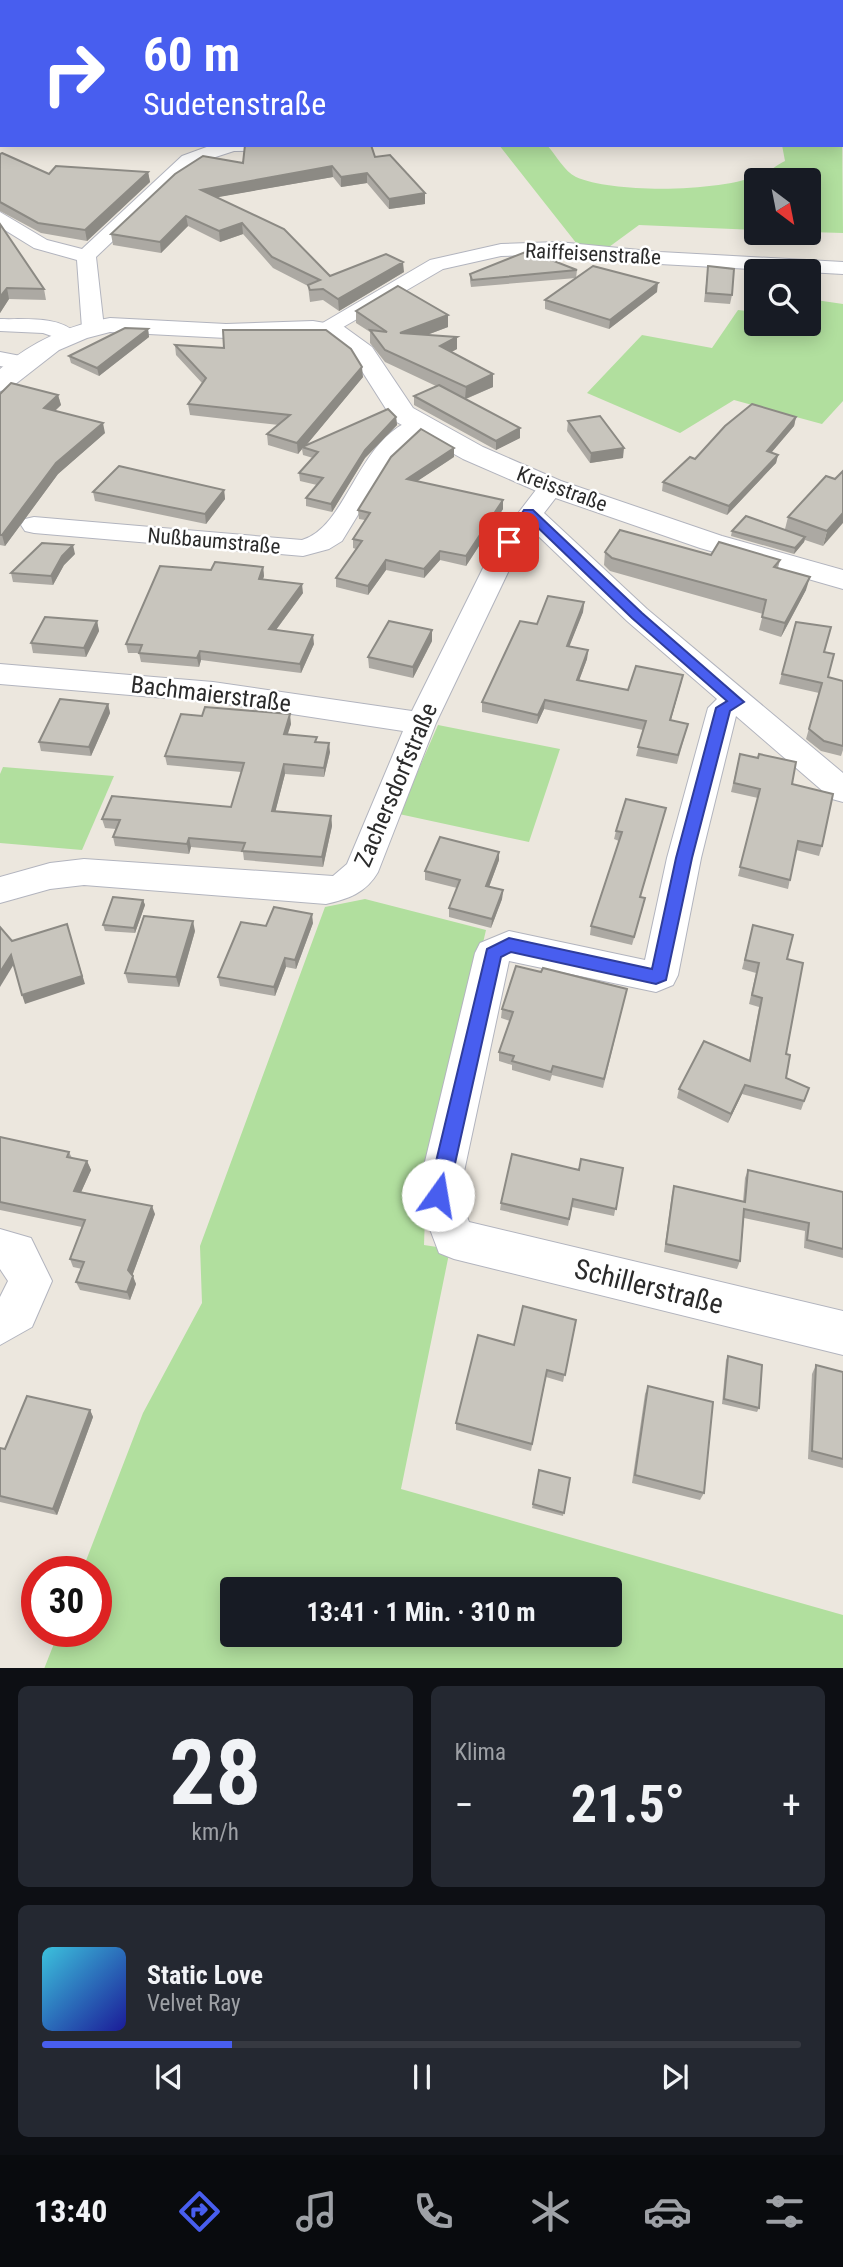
<!DOCTYPE html>
<html lang="de">
<head>
<meta charset="utf-8">
<style>
	:root { --surface:#171b24; --page:#242831; --text:#f1f3f6; --muted:#9ea1a6; --line:#363941; --accent:#485eef }
	body { margin:0; font-family:"Roboto Condensed",sans-serif; background:var(--page); color:var(--text); height:100vh; display:flex; flex-direction:column; font-size:26px; white-space:nowrap }
	* { box-sizing:border-box; margin:0 }
	p { font-size:23px; color:var(--muted) }
	.icon { flex:none; width:38px; height:38px; fill:none; stroke:currentColor; stroke-width:2; stroke-linecap:round; stroke-linejoin:round }
	.map { position:relative; height:1668px; overflow:hidden }
	.panel { display:flex; flex-direction:column; gap:18px; padding:18px; background:#0d0f14; flex:1 }
	.panel>* { flex:none }
	.banner { position:absolute; left:0px; top:0px; width:844px; height:147px; box-shadow:0 4px 18px #0003; background:#485eef; color:#fff; overflow:hidden }
	.needle { width:46px; rotate:148deg }
	.fabs { position:absolute; left:744px; top:168px; display:grid; gap:14px }
	.fabs a { display:grid; place-items:center; width:77px; height:77px; border-radius:7px; background:var(--surface); box-shadow:0 4px 18px #0003; font-size:35px }
	.speed { position:absolute; left:21px; top:1556px; display:flex; gap:14px; font-size:35px; font-weight:700; text-align:center }
	.speed>* { display:grid; place-content:center; width:91px; height:91px; border-radius:50%; background:var(--surface); box-shadow:0 4px 18px #0003; line-height:1 }
	.speed .limit { border:10px solid #d22; background:#fff; color:#111 }
	.pin { position:absolute; display:grid; place-items:center; width:60px; height:60px; color:#fff; margin:-30px; border-radius:14px; box-shadow:0 4px 10px #0006 }
	.me { position:absolute; width:77px; margin:-38px; rotate:13deg; stroke-linejoin:round; filter:drop-shadow(0 0 5px #0008) }
	.turn { display:flex; align-items:center; gap:24px; height:147px; padding:0 28px; font-size:32px }
	.turn .icon { width:91px; height:91px; stroke-width:2.5 }
	.turn b { display:block; font-size:49px; line-height:60px }
	.big { font-size:52px; font-weight:700; line-height:1.1 }
	.panel .tile { flex:1; display:flex; flex-direction:column; justify-content:center; gap:10px; min-width:0; padding:0 24px; border-radius:10px; background:var(--page) }
	.panel .dial { align-items:center; gap:0 }
	.dial b { font-size:91px; line-height:1 }
	.song { display:flex; align-items:center; gap:21px }
	.cover { width:84px; height:84px; border-radius:10px; background:linear-gradient(135deg,hsl(190 70% 55%),hsl(240 70% 35%)) }
	.played { height:7px; border-radius:4px; background:linear-gradient(90deg,var(--accent) 25%,var(--line) 25%) }
	.keys { display:flex; justify-content:space-around; direction:ltr }
	.heat { display:flex; justify-content:space-between; align-items:center; font-size:38px; direction:ltr }
	.panel .tiles { flex:1; display:grid; gap:18px; grid-template-columns:1fr 1fr }
	.tile:last-child { grid-column:span 2 }
	.trip { position:absolute; left:220px; top:1577px; width:402px; height:70px; border-radius:7px; background:var(--surface); box-shadow:0 4px 18px #0003; font-weight:700; line-height:70px; text-align:center }
	.tabs { display:flex; height:112px; justify-content:space-around; align-items:center; background:#090b0e; color:var(--muted) }
	.tabs .icon { width:49px; height:49px }
	.tabs .selected { color:var(--accent) }
	.tabs b { font-size:32px; color:var(--text) }
	.map>svg:first-child { display:block }
	.green { fill:#b1df9e; fill-rule:evenodd }
	.lines { fill:none; stroke-linecap:round; stroke-linejoin:round }
	.minor-casing { stroke:#b2b4be; stroke-width:2 }
	.tertiary-casing { stroke:#b2b4be; stroke-width:2 }
	.minor { fill:#fff; fill-rule:evenodd }
	.tertiary { fill:#fff; fill-rule:evenodd }
	.wall { fill:#aca9a3 }
	.shaded-wall { fill:#8c8a84 }
	.building { fill:#c8c5bd; stroke:#8c8a84; stroke-width:2 }
	.route { fill:#485eef; stroke:#2f3d9b; stroke-width:2 }
	.labels { text-anchor:middle; stroke-width:5; stroke-linejoin:round; paint-order:stroke }
	.far-street-label { font-size:21px; fill:#2b2b2b; stroke:#fff }
	.street-label { font-size:24px; fill:#2b2b2b; stroke:#fff }
	.near-street-label { font-size:28px; fill:#2b2b2b; stroke:#fff }
</style>
</head>
<body>
<div class="map">
<svg width="843" height="1669" viewBox="0 0 843 1669">
	<rect width="100%" height="100%" fill="#ece7de"/>
	<g class="green">
		<polygon points="0,0 189,0 203,2 2,2 0,81"/>
		<polygon points="457,0 829,0 829,2 461,2"/>
		<path d="M842,121L843,233L809,232L808,180H756V230L639,225L609,247L577,244L499,145H547C555,154 565,172 576,177C615,194 723,192 762,174C770,171 777,165 785,161L782,145H842Z"/>
		<polygon points="809,299 843,304 843,401 822,424 734,400 680,433 587,393 642,335 712,348 738,310 756,312 756,324 808,324"/>
		<polygon points="438,725 560,749 529,842 399,814"/>
		<polygon points="3,767 114,776 82,850 0,843 0,774"/>
		<path d="M365,899L486,930L426,1187L424,1245L450,1249L401,1489L843,1615V1668L44,1669L59,1631H96V1572L82,1571L143,1413L202,1303L200,1246L325,907ZM233,1589H611V1634H233Z"/>
	</g>
	<g class="lines">
		<defs>
			<g id="minor">
				<polygon points="357,0 378,0 380,2 358,2"/>
				<polygon points="437,0 462,0 435,2"/>
				<rect x="842" y="70" width="1" height="10"/>
				<rect x="842" y="114" width="1" height="10"/>
				<polygon points="212,145 327,145 319,150 234,151 194,164 96,257 104,328 101,333 85,333 82,328 77,260 34,248 0,227 0,212 47,240 82,249 182,156"/>
				<polygon points="558,242 660,252 843,262 843,274 660,264 558,254 501,256 443,269 333,333 317,333 314,328 430,260 501,244"/>
				<path d="M0,319C22,320 62,315 77,335L66,341L43,333L0,331Z"/>
				<polygon points="0,352 31,358 34,363 23,370 0,366"/>
				<path d="M419,418L427,420L431,425L389,464L342,541L329,549L303,556L34,533L25,531L21,525L25,519L34,517L302,540C349,526 358,433 419,418Z"/>
				<path d="M551,479L560,482L564,487L544,513L647,609L843,773V802L832,799L736,716L701,858L678,975L673,985L656,992L509,961L459,1195L469,1222L843,1311V1355L454,1259L439,1253L417,1195L475,953L480,943L509,931L645,960L667,858L708,708L717,699L627,621L532,530L522,543L436,723L378,872C366,893 348,899 326,904L84,885L50,889L0,903V877L50,863L84,859L333,876L347,864L403,731L213,702L0,684V664L213,682L412,711L496,542L542,482Z"/>
				<polygon points="0,1229 31,1238 52,1281 32,1327 0,1345 0,1297 8,1281 0,1269"/>
			</g>
			<path id="tertiary" d="M110,318L226,324L313,321L343,326L372,347L413,408L483,447L561,481L722,536L843,570V589L700,548L541,493L463,459L393,420L353,357L327,337L226,338L110,332L87,338L59,350L9,389L0,391V369C33,341 68,325 110,318Z"/>
		</defs>
		<use href="#minor" class="minor-casing"/>
		<use href="#tertiary" class="tertiary-casing"/>
		<use href="#minor" class="minor"/>
		<use href="#tertiary" class="tertiary"/>
	</g>
	<g class="wall">
		<polygon points="632,145 675,145 675,147 633,147"/>
		<polygon points="0,154 49,174 148,172 150,182 87,241 41,233 0,211"/>
		<polygon points="375,157 425,204 389,209 367,183 341,187 333,177 217,197 330,276 404,272 339,311 323,300 310,302 308,286 273,268 243,234 220,242 188,226 161,253 113,245 111,234 243,163"/>
		<polygon points="0,224 44,289 46,300 9,299 0,313"/>
		<polygon points="708,266 732,295 730,304 704,302"/>
		<polygon points="577,270 576,278 471,287 470,281 470,274"/>
		<polygon points="657,292 609,329 545,309 545,300"/>
		<polygon points="356,311 448,315 448,327 427,335 457,337 457,349 451,352 493,387 466,399 520,438 496,450 414,405 414,396 436,386 385,362 370,343 370,332 356,323"/>
		<polygon points="148,329 149,337 99,376 71,363 69,356"/>
		<polygon points="175,345 363,377 305,446 396,417 397,425 365,458 332,512 306,506 306,498 317,485 300,481 299,473 313,458 303,455 302,449 298,454 268,445 267,434 279,425 190,415 188,404 202,383 176,355"/>
		<polygon points="0,394 58,395 61,405 55,411 105,433 58,474 5,546 0,545"/>
		<polygon points="796,417 794,426 771,453 778,455 776,463 727,515 662,491 663,482 695,459"/>
		<polygon points="568,421 623,458 590,463 567,431"/>
		<polygon points="454,457 417,481 503,509 466,566 440,560 424,578 386,570 368,595 336,587 336,578 356,549 353,548 353,539 365,520 359,519 358,510"/>
		<polygon points="843,471 823,546 805,540 804,542 794,554 731,536 732,531 785,529 788,517 835,479"/>
		<polygon points="224,490 225,499 206,524 95,501 93,492"/>
		<polygon points="605,552 711,555 780,560 778,568 806,590 781,637 759,630 763,614 610,571 604,565"/>
		<polygon points="75,554 64,565 53,585 13,582 11,573"/>
		<polygon points="263,567 264,576 263,579 303,593 276,630 314,644 301,673 201,660 199,667 141,662 139,653 128,653 126,644 211,570"/>
		<polygon points="584,602 583,612 569,646 588,650 587,659 579,680 628,690 683,675 671,720 688,724 677,764 636,756 643,730 544,709 537,724 482,712 482,702 537,624"/>
		<polygon points="97,621 99,631 86,657 33,653 31,643"/>
		<polygon points="796,622 824,652 828,677 843,681 843,750 841,756 821,751 806,739 819,693 779,684"/>
		<polygon points="432,641 413,678 369,668 368,657"/>
		<polygon points="108,704 110,713 91,756 41,751 39,742"/>
		<polygon points="291,724 287,734 317,742 330,752 324,777 285,774 275,812 331,816 332,826 323,867 244,860 243,852 191,847 189,854 115,846 113,837 116,829 105,828 102,819 231,807 241,772 167,765 165,756"/>
		<polygon points="740,754 792,784 822,846 819,856 796,850 788,889 738,876 758,798 731,792"/>
		<polygon points="664,816 640,897 643,907 632,945 590,935 591,926 619,841 614,839 616,831"/>
		<polygon points="499,860 489,887 503,890 502,899 491,928 449,917 449,908 457,888 425,880 425,871"/>
		<polygon points="143,900 145,905 135,933 105,931 103,925"/>
		<polygon points="313,923 296,969 286,967 275,996 220,986 218,977 266,926"/>
		<polygon points="753,925 787,959 786,1078 809,1088 801,1110 742,1094 728,1123 677,1098 679,1089 749,1061 759,1007 749,1004 756,973 742,969"/>
		<polygon points="195,931 179,987 128,983 125,973"/>
		<polygon points="541,972 627,989 603,1088 552,1075 550,1081 512,1070 512,1065 499,1061 499,1052 510,1021 501,1018 502,1009"/>
		<polygon points="0,1137 69,1152 72,1158 87,1161 91,1170 81,1192 155,1214 132,1276 136,1284 130,1300 80,1290 76,1282 82,1269 73,1267 70,1259 82,1227 0,1210"/>
		<polygon points="623,1168 614,1216 572,1207 568,1226 500,1210 501,1203 579,1170"/>
		<polygon points="748,1170 843,1192 843,1258 804,1248 805,1231 744,1218 740,1261 737,1269 664,1252 672,1194 674,1186 743,1202 745,1178"/>
		<polygon points="576,1320 563,1382 546,1377 531,1451 456,1430 456,1423 514,1345"/>
		<polygon points="728,1356 759,1408 757,1412 722,1404 726,1360"/>
		<polygon points="816,1365 843,1372 843,1468 808,1459 812,1374"/>
		<polygon points="648,1386 704,1493 700,1500 632,1483 645,1394"/>
		<polygon points="90,1410 93,1417 57,1515 0,1502 0,1448 5,1449"/>
		<polygon points="539,1470 570,1478 563,1516 532,1508"/>
	</g>
	<g class="shaded-wall">
		<polygon points="332,166 333,177 202,200 201,190"/>
		<polygon points="148,172 150,182 87,241 85,230"/>
		<polygon points="367,173 367,183 341,187 341,177"/>
		<polygon points="425,193 425,204 389,209 389,199"/>
		<polygon points="186,216 188,226 161,253 160,242"/>
		<polygon points="242,223 243,234 220,242 219,231"/>
		<polygon points="403,262 404,272 339,311 338,299"/>
		<polygon points="658,283 657,292 609,329 610,320"/>
		<polygon points="7,288 9,299 0,313 0,297"/>
		<polygon points="448,315 448,327 400,345 400,333"/>
		<polygon points="148,329 149,337 99,376 97,368"/>
		<polygon points="457,337 457,349 440,358 440,346"/>
		<polygon points="362,367 363,377 304,448 302,447 302,449 298,454 297,443"/>
		<polygon points="493,374 493,387 465,399 466,387"/>
		<polygon points="58,395 61,405 47,418 44,408"/>
		<polygon points="396,417 397,425 365,458 332,512 331,504 365,450"/>
		<polygon points="796,417 794,426 765,460 767,451"/>
		<polygon points="103,423 105,433 58,474 5,546 2,535 56,463"/>
		<polygon points="520,428 520,438 496,450 496,441"/>
		<polygon points="454,448 454,457 407,488 407,479"/>
		<polygon points="624,448 623,458 590,463 591,453"/>
		<polygon points="778,455 776,463 727,515 729,506"/>
		<polygon points="224,490 225,499 206,524 205,514"/>
		<polygon points="503,500 503,509 466,566 466,556"/>
		<polygon points="843,513 843,523 823,546 827,531"/>
		<polygon points="805,537 804,542 794,554 795,548"/>
		<polygon points="73,545 75,554 64,565 53,585 51,576 62,556"/>
		<polygon points="440,551 440,560 424,578 424,569"/>
		<polygon points="386,560 386,570 368,595 368,586"/>
		<polygon points="263,567 264,576 260,588 259,579"/>
		<polygon points="810,577 806,590 781,637 785,623"/>
		<polygon points="302,584 303,593 270,638 269,629"/>
		<polygon points="584,602 583,612 566,655 567,646"/>
		<polygon points="97,621 99,631 86,657 84,648"/>
		<polygon points="432,630 432,641 413,678 413,667"/>
		<polygon points="313,635 314,644 301,673 300,664"/>
		<polygon points="588,650 587,659 576,689 577,680"/>
		<polygon points="200,651 201,660 199,667 197,658"/>
		<polygon points="683,675 681,684 668,729 670,720"/>
		<polygon points="545,700 544,709 537,724 538,715"/>
		<polygon points="108,704 110,713 91,756 89,747"/>
		<polygon points="290,714 291,724 285,743 284,734"/>
		<polygon points="329,743 330,752 324,777 324,768"/>
		<polygon points="284,764 285,774 273,821 272,811"/>
		<polygon points="331,816 332,826 323,867 322,857"/>
		<polygon points="189,838 191,847 189,854 187,844"/>
		<polygon points="499,852 499,860 486,895 486,886"/>
		<polygon points="503,890 502,899 491,928 492,919"/>
		<polygon points="143,900 145,905 135,933 134,928"/>
		<polygon points="312,914 313,923 296,969 295,960"/>
		<polygon points="193,921 195,931 179,987 176,977"/>
		<polygon points="67,924 85,984 25,1004 22,995"/>
		<polygon points="11,955 14,964 0,987 0,972"/>
		<polygon points="285,958 286,967 275,996 274,987"/>
		<polygon points="745,1085 742,1094 728,1123 731,1114"/>
		<polygon points="87,1161 91,1170 78,1199 74,1191"/>
		<polygon points="152,1206 155,1214 131,1279 128,1270"/>
		<polygon points="133,1276 136,1284 130,1300 127,1292"/>
		<polygon points="90,1410 93,1417 57,1515 53,1509"/>
	</g>
	<g class="building">
		<polygon points="245,145 371,145 375,157 390,155 425,193 389,199 367,173 341,177 332,166 201,190 284,229 330,276 386,254 403,262 338,299 323,289 310,290 308,285 320,280 272,257 242,223 219,231 186,216 160,242 111,234 175,174 203,156 243,163"/>
		<polygon points="2,153 49,174 56,166 148,172 85,230 38,223 0,202 0,154"/>
		<polygon points="0,224 44,289 7,288 0,297"/>
		<polygon points="528,251 577,270 472,280 470,274"/>
		<polygon points="593,266 658,283 610,320 545,300"/>
		<polygon points="708,266 734,269 732,295 706,293"/>
		<polygon points="398,286 448,315 400,333 457,337 440,346 493,374 466,387 385,350 370,330 387,332 356,311"/>
		<polygon points="125,328 148,329 97,368 69,356"/>
		<polygon points="223,330 326,330 351,349 362,367 297,443 267,434 290,415 188,404 206,378 175,345 224,348"/>
		<polygon points="11,383 58,395 44,408 103,423 56,463 2,535 0,535 0,394"/>
		<polygon points="439,385 520,428 496,441 414,396"/>
		<polygon points="752,404 796,417 767,451 778,455 729,506 663,482 690,457 695,459 725,426"/>
		<polygon points="388,409 396,417 365,450 331,504 306,498 323,478 299,473 318,452 302,447"/>
		<polygon points="600,416 624,448 591,453 568,421"/>
		<polygon points="421,429 454,448 407,479 503,500 466,556 440,551 424,569 386,560 368,586 336,578 362,541 353,539 370,513 358,510 391,457"/>
		<polygon points="119,466 224,490 205,514 93,492"/>
		<polygon points="843,471 843,513 827,531 788,517 826,476 835,479"/>
		<polygon points="746,516 805,537 795,548 732,531"/>
		<polygon points="620,530 711,555 719,542 780,560 774,567 810,577 785,623 762,617 766,600 612,558 605,552"/>
		<polygon points="42,543 73,545 62,556 51,576 11,573"/>
		<polygon points="215,562 263,567 259,579 302,584 269,629 313,635 300,664 200,651 197,658 139,653 142,645 126,644 160,566 211,570"/>
		<polygon points="548,596 584,602 567,646 588,650 577,680 628,690 636,666 683,675 670,720 688,724 678,755 638,747 646,721 545,700 538,715 482,702 520,621 537,624"/>
		<polygon points="45,617 97,621 84,648 31,643"/>
		<polygon points="389,621 432,630 413,667 368,657"/>
		<polygon points="796,622 831,627 824,652 834,654 828,677 843,681 843,746 824,741 809,729 822,683 782,674"/>
		<polygon points="60,699 108,704 89,747 39,742"/>
		<polygon points="205,707 290,714 284,734 317,737 315,742 329,743 324,768 284,764 272,811 331,816 322,857 242,851 245,843 189,838 187,844 113,837 120,820 102,819 112,796 231,807 244,763 165,756 181,714 202,716"/>
		<polygon points="740,754 758,758 759,754 796,762 792,784 833,794 822,846 798,841 790,880 740,867 760,789 734,783"/>
		<polygon points="626,799 666,808 640,897 645,898 634,937 591,926 622,832 616,831"/>
		<polygon points="440,837 499,852 486,886 503,890 492,919 449,908 460,880 425,871"/>
		<polygon points="113,897 143,900 134,928 103,925"/>
		<polygon points="274,907 312,914 295,960 285,958 274,987 218,977 241,922 266,926"/>
		<polygon points="144,916 193,921 176,977 125,973"/>
		<polygon points="67,924 82,976 22,995 11,955 0,972 0,927 12,941"/>
		<polygon points="753,925 793,935 787,959 803,963 786,1054 790,1055 786,1078 809,1088 804,1101 745,1085 731,1114 679,1089 704,1041 750,1061 762,998 752,995 759,963 745,960"/>
		<polygon points="516,966 541,972 543,968 627,989 604,1079 553,1066 551,1072 512,1061 514,1056 499,1052 513,1012 502,1009"/>
		<polygon points="0,1137 69,1152 67,1157 87,1161 74,1191 152,1206 128,1270 133,1276 127,1292 76,1282 84,1262 70,1259 85,1220 0,1202"/>
		<polygon points="512,1154 579,1170 581,1159 623,1168 616,1209 573,1199 569,1219 501,1203"/>
		<polygon points="748,1170 843,1192 843,1249 807,1240 809,1223 744,1209 740,1261 666,1244 674,1186 745,1202"/>
		<polygon points="523,1306 576,1320 565,1375 547,1370 532,1444 456,1423 478,1335 514,1345"/>
		<polygon points="728,1356 762,1365 759,1408 724,1399"/>
		<polygon points="816,1365 843,1372 843,1459 812,1451"/>
		<polygon points="648,1386 713,1402 704,1493 635,1475"/>
		<polygon points="27,1396 90,1410 53,1509 0,1496 0,1448 5,1449"/>
		<polygon points="539,1470 570,1478 564,1513 533,1504"/>
	</g>
	<polygon class="route" points="524,510 533,510 642,613 744,702 730,711 692,858 666,980 656,984 511,952 501,957 448,1195 445,1201 438,1204 431,1201 428,1195 487,949 509,938 652,969 676,858 716,708 727,701 632,618 530,520 513,545 504,545 503,542"/>
	<g class="labels">
		<g class="far-street-label">
			<text transform="translate(593 254) rotate(3)" y="7">Raiffeisenstraße</text>
			<text transform="translate(562 489) rotate(20)" y="7">Kreisstraße</text>
			<text transform="translate(214 541) rotate(5)" y="7">Nußbaumstraße</text>
		</g>
		<g class="street-label">
			<text transform="translate(211 694) rotate(7)" y="8">Bachmaierstraße</text>
			<text transform="translate(396 785) rotate(-67)" y="8">Zachersdorfstraße</text>
		</g>
		<g class="near-street-label">
			<text transform="translate(649 1286) rotate(14)" y="10">Schillerstraße</text>
		</g>
	</g>
</svg>
<div class="fabs">
<a><svg class="needle" viewBox="-14 -14 28 28"><path d="M0-13l5 13h-10z" fill="#e53935"/><path d="M0 13l5-13h-10z" fill="#9ea1a6"/></svg></a>
<a><svg class="icon" aria-label="search" viewBox="0 0 24 24"><circle cx="10" cy="10" r="6"/><path d="M15 15l6 6"/></svg></a>
</div>
<div class="speed"><div class="limit">30</div></div>
<div class="pin" style="left:509px;top:542px;background:#d93025"><svg class="icon" aria-label="arrive" viewBox="0 0 24 24"><path d="M6 21V4h12l-3 4 3 4H6"/></svg></div>
<svg class="me" style="left:438px;top:1195px" viewBox="-20 -20 40 40"><circle r="19" fill="#fff"/><path d="M0-13L10 11 0 6-10 11z" fill="#485eef"/></svg>
<div class="trip">13:41 · 1 Min. · 310 m</div>
<div class="banner">
<div class="turn"><svg class="icon" aria-label="right" viewBox="0 0 24 24"><path d="M7 20v-9h11M14 6l5 5-5 5"/></svg><div><b>60 m</b>Sudetenstraße</div></div>
</div>
</div>
<section class="panel">
<div class="tiles">
<div class="tile dial"><b>28</b><p>km/h</p></div>
<div class="tile"><p>Klima</p>
<div class="heat"><a>−</a><b class="big">21.5°</b><a>+</a></div>
</div>
<div class="tile">
<div class="song"><i class="cover"></i><div><b>Static Love</b><p>Velvet Ray</p></div></div>
<div class="played"></div>
<div class="keys"><svg class="icon" aria-label="previous" viewBox="0 0 24 24"><path d="M18 5L8 12l10 7zM5 5v14"/></svg><svg class="icon" aria-label="pause" viewBox="0 0 24 24"><path d="M8 5v14M16 5v14"/></svg><svg class="icon" aria-label="next" viewBox="0 0 24 24"><path d="M6 5l10 7-10 7zM19 5v14"/></svg></div>
</div>
</div>
</section>
<nav class="tabs">
<b>13:40</b>
<svg class="icon selected" aria-label="directions" viewBox="0 0 24 24"><path d="M12 3l9 9-9 9-9-9zM9 14v-3h6M13 9l2 2-2 2"/></svg>
<svg class="icon" aria-label="music" viewBox="0 0 24 24"><path d="M9 18V5l10-2v13"/><circle cx="6" cy="18" r="3"/><circle cx="16" cy="16" r="3"/></svg>
<svg class="icon" aria-label="phone" viewBox="0 0 24 24"><path d="M5 4h4l2 5-3 2q2 4 5 5l2-3 5 2v4C11 20 4 13 5 4z"/></svg>
<svg class="icon" aria-label="climate" viewBox="0 0 24 24"><path d="M12 3v18M4 7l16 10M4 17L20 7"/></svg>
<svg class="icon" aria-label="car" viewBox="0 0 24 24"><path d="M5 17H2v-5l4-1 3-4h7l3 4 3 1v5h-3M9 17h6M6 11h13"/><circle cx="7" cy="17" r="2"/><circle cx="17" cy="17" r="2"/></svg>
<svg class="icon" aria-label="filters" viewBox="0 0 24 24"><path d="M4 7h16M4 17h16"/><circle cx="9" cy="7" r="2"/><circle cx="15" cy="17" r="2"/></svg>
</nav>
</body>
</html>
